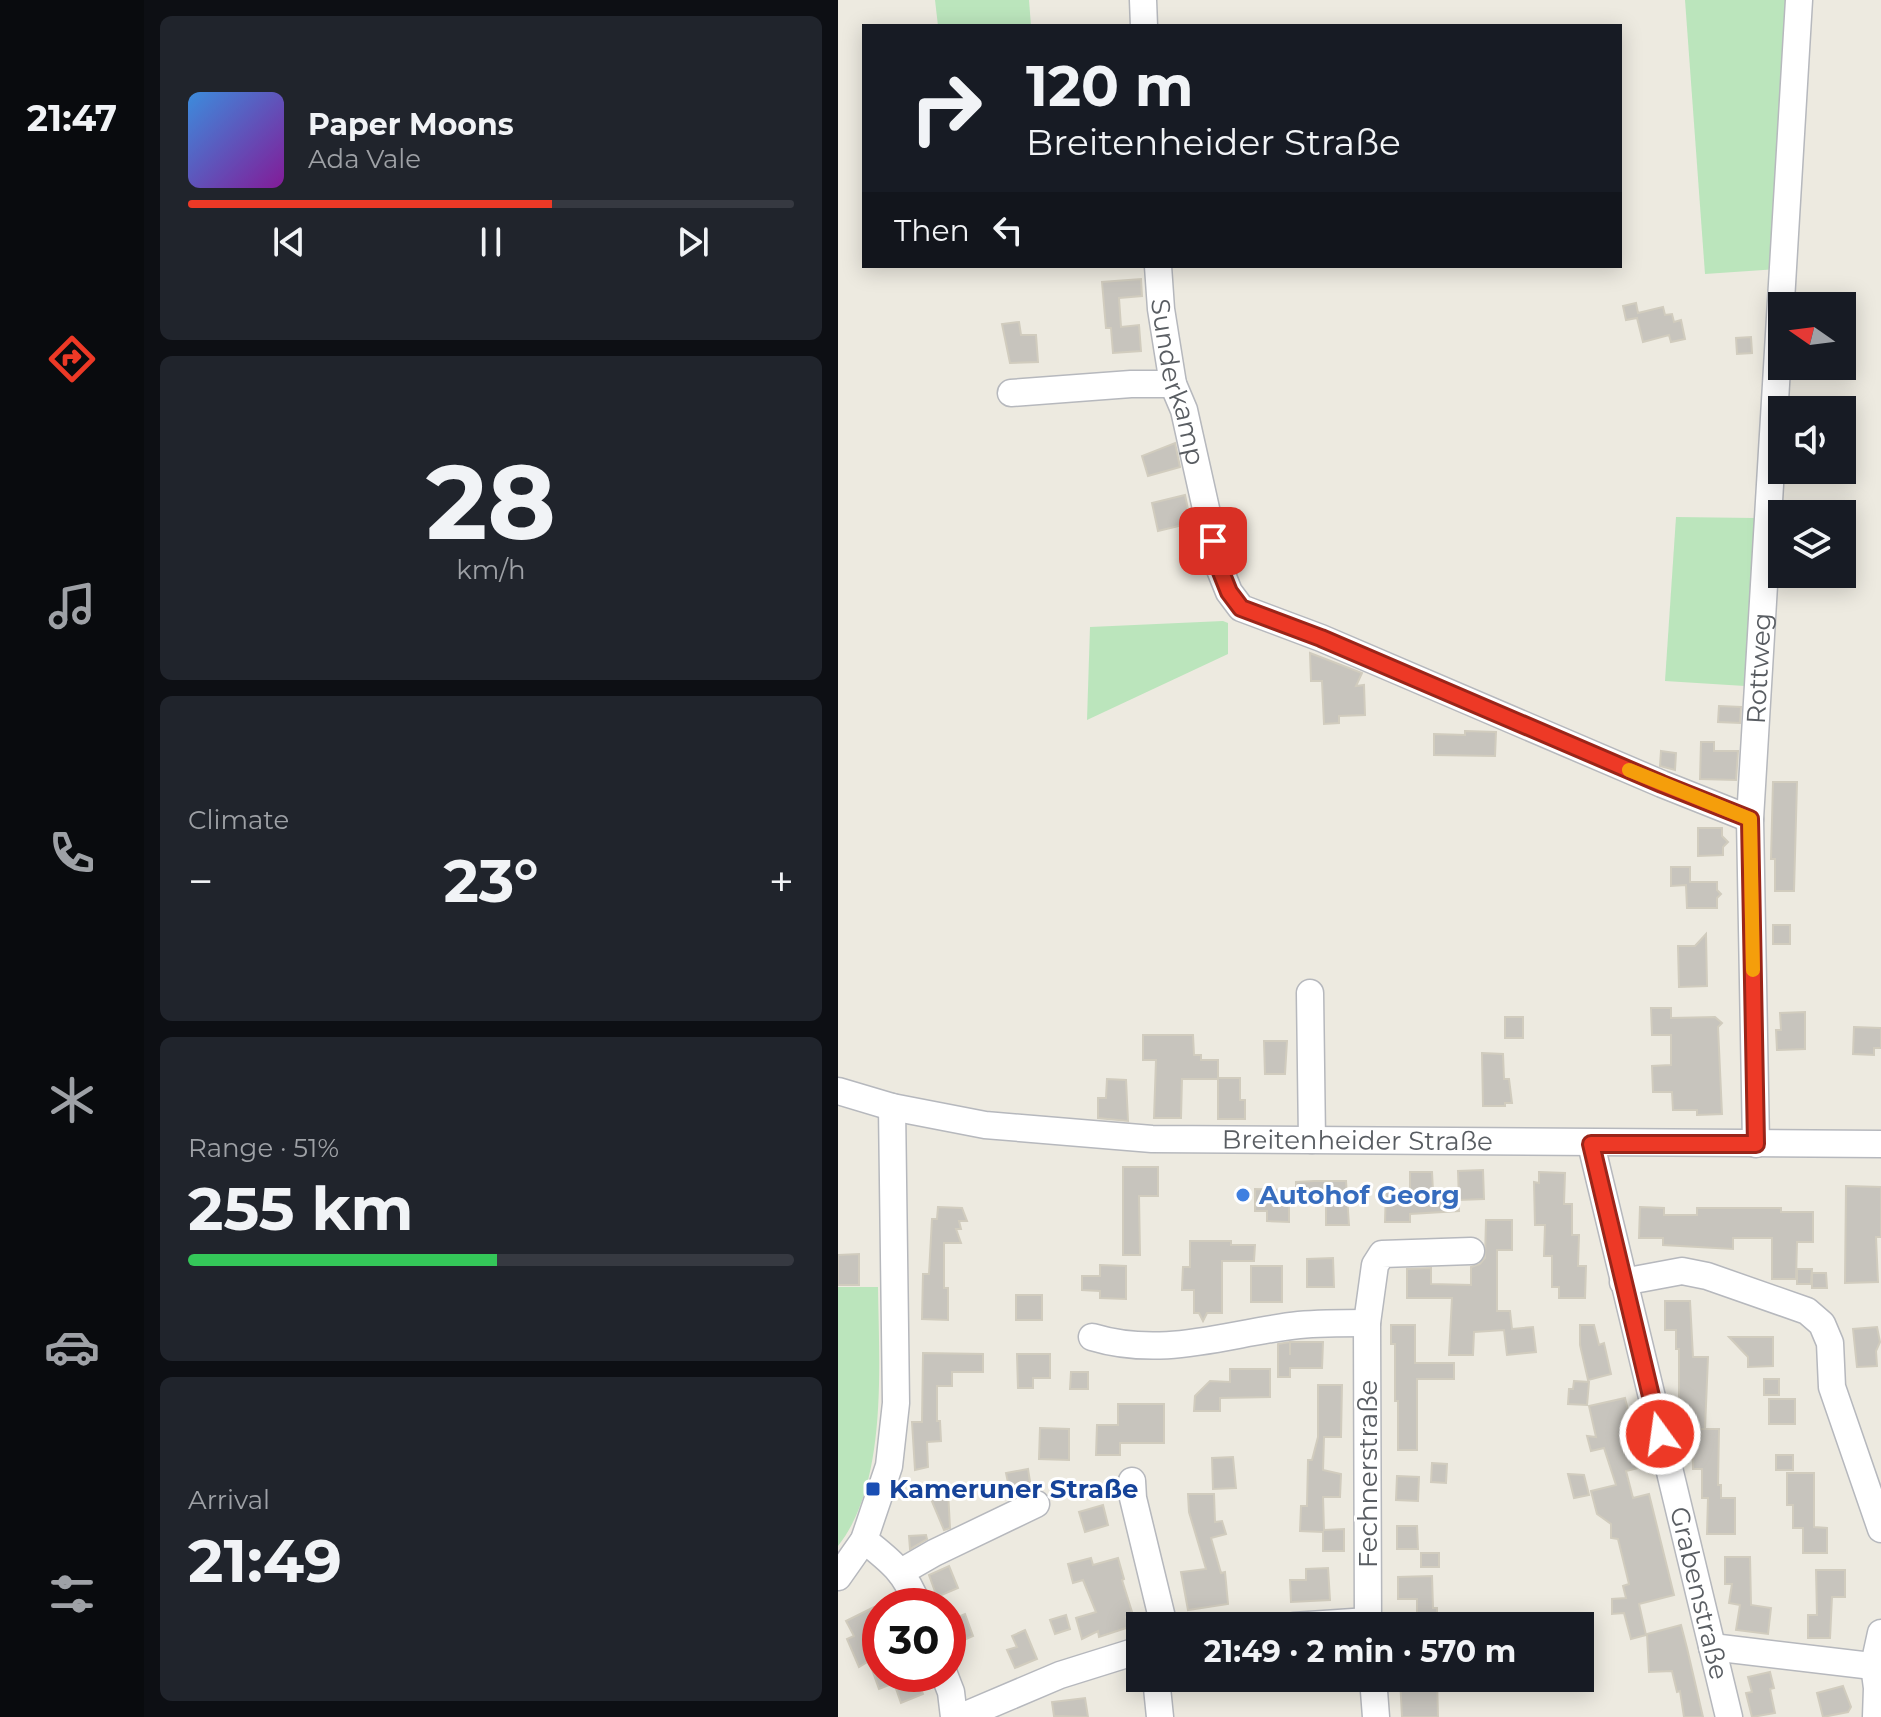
<!DOCTYPE html>
<html lang="en">
<head>
<meta charset="utf-8">
<style>
	:root { --surface:#171b24; --page:#20242c; --text:#f1f3f6; --muted:#9ea1a6; --line:#363941; --accent:#ed3926 }
	body { margin:0; font-family:Montserrat,sans-serif; background:var(--page); color:var(--text); height:100vh; display:flex; flex-direction:column; font-size:30px; white-space:nowrap }
	* { box-sizing:border-box; margin:0 }
	p { font-size:26px; color:var(--muted) }
	.icon { flex:none; width:44px; height:44px; fill:none; stroke:currentColor; stroke-width:2; stroke-linecap:round; stroke-linejoin:round }
	.map { position:relative; flex:1; overflow:hidden }
	.drawer { display:flex; flex-direction:column; gap:16px; padding:16px; background:#0d0f14; width:694px }
	.drawer>* { flex:none }
	.hud { position:absolute; left:24px; top:24px; width:760px; height:244px; border-radius:0px; box-shadow:0 4px 20px #0003; background:#171b24; color:var(--text); overflow:hidden }
	.needle { width:52px; rotate:284deg }
	.fabs { position:absolute; left:930px; top:292px; display:grid; gap:16px }
	.fabs a { display:grid; place-items:center; width:88px; height:88px; border-radius:0px; background:var(--surface); box-shadow:0 4px 20px #0003; font-size:40px }
	.speed { position:absolute; left:24px; top:1588px; display:flex; gap:16px; font-size:40px; font-weight:700; text-align:center }
	.speed>* { display:grid; place-content:center; width:104px; height:104px; border-radius:50%; background:var(--surface); box-shadow:0 4px 20px #0003; line-height:1 }
	.speed .limit { border:12px solid #d22; background:#fff; color:#111 }
	.pin { position:absolute; display:grid; place-items:center; width:68px; height:68px; color:#fff; margin:-34px; border-radius:16px; box-shadow:0 4px 12px #0006 }
	.me { position:absolute; width:88px; margin:-44px; rotate:346deg; stroke-linejoin:round; filter:drop-shadow(0 0 6px #0008) }
	.turn { display:flex; align-items:center; gap:28px; height:168px; padding:0 32px; font-size:36px }
	.turn .icon { width:104px; height:104px; stroke-width:2.5 }
	.turn b { display:block; font-size:56px; line-height:68px }
	.then { display:flex; align-items:center; height:76px; padding:0 32px; background:#0003; gap:16px; font-size:30px }
	.big { font-size:60px; font-weight:700; line-height:1.1 }
	.drawer .card { flex:1; display:flex; flex-direction:column; justify-content:center; gap:12px; min-width:0; padding:0 28px; border-radius:12px; background:var(--page) }
	.drawer .dial { align-items:center; gap:0 }
	.dial b { font-size:104px; line-height:1 }
	.song { display:flex; align-items:center; gap:24px }
	.cover { width:96px; height:96px; border-radius:12px; background:linear-gradient(135deg,hsl(210 70% 55%),hsl(290 70% 35%)) }
	.played { height:8px; border-radius:4px; background:linear-gradient(90deg,var(--accent) 60%,var(--line) 60%) }
	.keys { display:flex; justify-content:space-around; direction:ltr }
	.heat { display:flex; justify-content:space-between; align-items:center; font-size:44px; direction:ltr }
	.charge { height:12px; border-radius:6px; background:linear-gradient(90deg,#34c759 51%,var(--line) 0) }
	.trip { position:absolute; left:288px; top:1612px; width:468px; height:80px; border-radius:0px; background:var(--surface); box-shadow:0 4px 20px #0003; font-weight:700; line-height:80px; text-align:center }
	main { display:flex; flex:1; min-height:0 }
	.menu { display:flex; flex-direction:column; width:144px; justify-content:space-around; align-items:center; background:#090b0e; color:var(--muted) }
	.menu .icon { width:56px; height:56px }
	.menu .current { color:var(--accent) }
	.menu b { font-size:36px; color:var(--text) }
	.map>svg:first-child { display:block }
	.green { fill:#bbe5bc }
	.building { fill:#c7c4bd; stroke:#d1ccbe; stroke-width:2 }
	.lines { fill:none; stroke-linecap:round; stroke-linejoin:round }
	.minor-casing { stroke:#b6b8bd; stroke-width:29 }
	.minor { stroke:#fff; stroke-width:26 }
	.route-casing { stroke:#9a2519; stroke-width:20 }
	.route { stroke:#ed3926; stroke-width:14 }
	.slow { stroke:#f59e0b; stroke-width:14 }
	.shop-dot { fill:#3f7fe0; stroke:#fff; stroke-width:3 }
	.transit-dot { fill:#1a4fb4; stroke:#fff; stroke-width:3 }
	.labels { text-anchor:middle; stroke-width:6; stroke-linejoin:round; paint-order:stroke }
	.street-label { font-size:26px; fill:#595d62; stroke:#fff }
	.shop-label { font-size:26px; font-weight:bold; fill:#366cbe; stroke:#fff; text-anchor:start }
	.transit-label { font-size:26px; font-weight:bold; fill:#164399; stroke:#fff; text-anchor:start }
</style>
</head>
<body>
<main>
<nav class="menu">
<b>21:47</b>
<svg class="icon current" aria-label="directions" viewBox="0 0 24 24"><path d="M12 3l9 9-9 9-9-9zM9 14v-3h6M13 9l2 2-2 2"/></svg>
<svg class="icon" aria-label="music" viewBox="0 0 24 24"><path d="M9 18V5l10-2v13"/><circle cx="6" cy="18" r="3"/><circle cx="16" cy="16" r="3"/></svg>
<svg class="icon" aria-label="phone" viewBox="0 0 24 24"><path d="M5 4h4l2 5-3 2q2 4 5 5l2-3 5 2v4C11 20 4 13 5 4z"/></svg>
<svg class="icon" aria-label="climate" viewBox="0 0 24 24"><path d="M12 3v18M4 7l16 10M4 17L20 7"/></svg>
<svg class="icon" aria-label="car" viewBox="0 0 24 24"><path d="M5 17H2v-5l4-1 3-4h7l3 4 3 1v5h-3M9 17h6M6 11h13"/><circle cx="7" cy="17" r="2"/><circle cx="17" cy="17" r="2"/></svg>
<svg class="icon" aria-label="filters" viewBox="0 0 24 24"><path d="M4 7h16M4 17h16"/><circle cx="9" cy="7" r="2"/><circle cx="15" cy="17" r="2"/></svg>
</nav>
<section class="drawer">
<div class="card">
<div class="song"><i class="cover"></i><div><b>Paper Moons</b><p>Ada Vale</p></div></div>
<div class="played"></div>
<div class="keys"><svg class="icon" aria-label="previous" viewBox="0 0 24 24"><path d="M18 5L8 12l10 7zM5 5v14"/></svg><svg class="icon" aria-label="pause" viewBox="0 0 24 24"><path d="M8 5v14M16 5v14"/></svg><svg class="icon" aria-label="next" viewBox="0 0 24 24"><path d="M6 5l10 7-10 7zM19 5v14"/></svg></div>
</div>
<div class="card dial"><b>28</b><p>km/h</p></div>
<div class="card"><p>Climate</p>
<div class="heat"><a>−</a><b class="big">23°</b><a>+</a></div>
</div>
<div class="card"><p>Range · 51%</p><b class="big">255 km</b><div class="charge"></div></div>
<div class="card"><p>Arrival</p><b class="big">21:49</b></div>
</section>
<div class="map">
<svg width="1043" height="1717" viewBox="0 0 1043 1717">
	<rect width="100%" height="100%" fill="#edeae0"/>
	<g class="green">
		<polygon points="97,0 191,0 193,26 100,26"/>
		<polygon points="847,0 953,0 940,269 867,274"/>
		<polygon points="838,517 917,518 907,686 827,681"/>
		<polygon points="385,621 390,623 390,654 249,720 252,627"/>
		<path d="M0,1287H40C41,1365 50,1483 0,1546Z"/>
	</g>
	<g class="building">
		<polygon points="303,279 304,296 281,298 283,327 301,325 303,351 275,353 273,328 268,328 264,282"/>
		<polygon points="798,303 800,313 825,307 827,315 834,314 836,322 843,320 847,339 833,342 831,335 805,342 799,318 788,320 785,306"/>
		<polygon points="181,322 183,335 198,335 200,362 172,363 164,324"/>
		<polygon points="913,337 914,353 899,354 898,338"/>
		<polygon points="337,443 342,467 310,476 304,456"/>
		<polygon points="347,495 353,523 320,531 314,503"/>
		<polygon points="472,653 524,673 518,686 526,685 527,715 501,716 501,723 486,724 484,681 473,681"/>
		<polygon points="881,706 903,707 902,723 880,722"/>
		<polygon points="627,731 658,732 657,756 596,755 596,734 627,735"/>
		<polygon points="863,742 876,742 876,751 900,751 898,780 862,779"/>
		<polygon points="823,751 838,753 837,770 822,766"/>
		<polygon points="935,782 959,782 956,891 937,891 937,859 933,859"/>
		<polygon points="860,828 884,828 884,836 890,842 885,847 885,855 860,856"/>
		<polygon points="833,867 852,867 852,882 879,882 879,890 883,894 879,898 879,908 849,908 848,885 833,886"/>
		<rect x="935" y="925" width="17" height="19"/>
		<polygon points="868,934 869,986 841,987 840,946 857,946"/>
		<polygon points="813,1008 833,1008 833,1018 877,1017 884,1023 880,1027 884,1114 859,1115 859,1110 835,1110 834,1092 815,1092 814,1066 833,1065 833,1035 814,1035"/>
		<polygon points="967,1012 967,1049 939,1050 938,1030 943,1030 942,1013"/>
		<rect x="667" y="1017" width="18" height="21"/>
		<polygon points="1016,1027 1043,1028 1043,1048 1036,1048 1036,1055 1015,1054"/>
		<polygon points="305,1035 355,1035 356,1055 363,1055 363,1060 380,1060 380,1078 402,1078 402,1100 407,1100 407,1119 380,1119 380,1079 344,1079 343,1118 316,1118 318,1060 305,1060"/>
		<polygon points="426,1041 449,1041 447,1074 427,1074"/>
		<polygon points="644,1053 665,1054 666,1079 671,1079 674,1103 667,1103 667,1106 645,1106"/>
		<polygon points="269,1079 288,1080 290,1121 260,1118 260,1098 268,1098"/>
		<polygon points="285,1167 320,1167 320,1196 301,1196 302,1255 285,1255"/>
		<polygon points="645,1170 646,1199 621,1200 620,1171"/>
		<polygon points="572,1172 594,1172 595,1191 620,1190 621,1211 572,1214 572,1222 547,1222 548,1189 572,1189"/>
		<polygon points="701,1172 727,1173 726,1204 734,1204 734,1235 741,1235 740,1266 748,1266 747,1298 721,1298 721,1287 714,1287 714,1256 706,1256 707,1225 697,1225 696,1182 701,1183"/>
		<polygon points="476,1181 508,1181 511,1225 488,1225 488,1200 458,1199 458,1182"/>
		<polygon points="1008,1186 1043,1187 1043,1237 1038,1237 1040,1282 1007,1283"/>
		<polygon points="417,1189 451,1190 451,1222 429,1221 429,1211 417,1211"/>
		<polygon points="100,1207 124,1208 129,1221 121,1221 123,1229 118,1229 123,1243 106,1243 106,1288 110,1288 110,1320 84,1319 85,1274 91,1274 94,1219 99,1219"/>
		<polygon points="802,1207 826,1208 826,1215 859,1215 859,1208 943,1208 943,1212 975,1212 975,1242 959,1242 958,1279 934,1279 934,1238 895,1238 895,1249 825,1245 825,1238 801,1238"/>
		<polygon points="648,1220 674,1220 674,1250 659,1250 659,1311 672,1311 674,1329 695,1327 698,1352 669,1355 666,1330 636,1332 635,1355 611,1355 614,1298 569,1298 569,1269 593,1268 593,1284 633,1285 633,1267 642,1264 647,1258"/>
		<polygon points="352,1241 393,1241 393,1245 417,1245 416,1261 384,1261 384,1313 369,1313 365,1321 361,1313 356,1313 356,1290 344,1290 345,1267 352,1267"/>
		<polygon points="21,1254 21,1285 0,1285 0,1255"/>
		<polygon points="495,1258 496,1287 469,1287 469,1259"/>
		<polygon points="262,1265 288,1266 288,1299 262,1298 262,1291 244,1290 244,1276 262,1276"/>
		<rect x="413" y="1266" width="31" height="36"/>
		<polygon points="959,1269 974,1269 973,1284 959,1284"/>
		<polygon points="974,1273 988,1273 989,1288 974,1288"/>
		<rect x="178" y="1295" width="26" height="25"/>
		<polygon points="827,1301 852,1301 855,1357 870,1357 867,1429 850,1429 850,1412 841,1412 841,1349 838,1349 838,1330 827,1330"/>
		<polygon points="553,1325 577,1325 577,1363 616,1363 616,1379 579,1379 579,1450 560,1450 560,1401 557,1401 557,1344 553,1344"/>
		<polygon points="742,1325 756,1325 761,1345 766,1343 773,1374 750,1380 742,1345"/>
		<polygon points="1039,1327 1042,1342 1038,1351 1039,1366 1019,1367 1015,1329"/>
		<polygon points="891,1337 935,1337 935,1366 910,1367 910,1357"/>
		<polygon points="452,1342 485,1342 484,1368 452,1368 452,1377 440,1377 440,1344 452,1342 452,1355"/>
		<polygon points="85,1353 145,1354 145,1372 114,1372 114,1386 99,1386 99,1421 102,1421 103,1441 89,1442 90,1467 77,1470 74,1422 84,1422"/>
		<polygon points="179,1354 212,1354 212,1378 195,1378 195,1388 180,1388"/>
		<polygon points="392,1369 432,1369 432,1397 382,1398 382,1411 356,1411 357,1396 372,1381 392,1382"/>
		<polygon points="233,1372 250,1372 250,1389 232,1389"/>
		<rect x="926" y="1379" width="15" height="16"/>
		<polygon points="736,1381 751,1382 749,1405 730,1404 731,1389 735,1389"/>
		<polygon points="480,1385 504,1385 503,1437 486,1437 485,1470 503,1474 502,1497 485,1497 486,1530 506,1529 506,1551 485,1551 485,1532 462,1531 463,1506 469,1506 470,1460 474,1460 480,1437"/>
		<polygon points="787,1398 804,1467 788,1471 795,1498 811,1494 836,1595 801,1604 808,1635 793,1639 786,1613 774,1614 774,1599 788,1598 785,1586 791,1584 780,1539 773,1538 773,1524 759,1514 753,1491 778,1485 766,1448 753,1451 749,1436 758,1437 751,1406"/>
		<rect x="931" y="1399" width="26" height="25"/>
		<polygon points="280,1404 326,1404 326,1443 282,1443 282,1455 258,1455 259,1425 280,1425"/>
		<polygon points="202,1428 231,1429 231,1460 201,1459"/>
		<polygon points="854,1429 881,1429 880,1485 883,1485 883,1498 897,1498 897,1534 869,1534 870,1498 864,1498 864,1469 855,1469"/>
		<rect x="938" y="1455" width="17" height="15"/>
		<polygon points="395,1457 398,1488 375,1489 374,1458"/>
		<polygon points="594,1463 609,1464 608,1483 593,1482"/>
		<polygon points="190,1469 193,1488 172,1492 168,1473"/>
		<polygon points="949,1473 976,1473 976,1527 989,1528 989,1553 965,1553 965,1528 955,1528 955,1505 949,1505"/>
		<polygon points="730,1474 746,1475 751,1495 736,1498"/>
		<polygon points="559,1476 581,1477 580,1501 558,1500"/>
		<polygon points="110,1491 112,1528 106,1530 90,1492"/>
		<polygon points="350,1494 376,1494 377,1522 384,1521 388,1534 373,1538 383,1573 387,1572 390,1604 350,1610 343,1572 368,1569 351,1512"/>
		<polygon points="265,1505 270,1525 247,1532 241,1512"/>
		<polygon points="559,1526 579,1526 580,1549 559,1549"/>
		<polygon points="88,1535 89,1539 72,1549 71,1536"/>
		<rect x="583" y="1553" width="18" height="14"/>
		<polygon points="887,1557 912,1557 913,1605 933,1608 930,1634 898,1630 902,1605 891,1603 894,1584 887,1584"/>
		<polygon points="253,1558 255,1565 280,1558 286,1579 284,1580 295,1615 288,1617 291,1627 261,1637 260,1631 244,1639 238,1618 258,1612 245,1580 235,1583 230,1564"/>
		<polygon points="111,1566 120,1588 99,1597 91,1575"/>
		<polygon points="490,1568 492,1600 453,1602 452,1580 468,1580 468,1569"/>
		<polygon points="978,1570 1007,1570 1007,1597 994,1597 992,1638 970,1638 970,1615 979,1615"/>
		<polygon points="594,1576 595,1608 599,1608 599,1624 579,1625 579,1599 560,1599 560,1577"/>
		<polygon points="36,1607 42,1618 42,1636 38,1638 42,1647 42,1674 77,1674 85,1694 63,1703 56,1683 41,1689 31,1661 21,1667 9,1639 16,1636 8,1621"/>
		<polygon points="127,1614 135,1636 117,1644 110,1621"/>
		<polygon points="228,1615 232,1629 217,1634 212,1620"/>
		<polygon points="843,1625 849,1648 865,1717 846,1717 842,1691 839,1692 834,1671 811,1672 809,1634"/>
		<polygon points="187,1630 199,1659 177,1668 169,1650 179,1647 174,1636"/>
		<polygon points="932,1672 936,1688 932,1689 937,1713 914,1717 908,1693 914,1692 910,1677"/>
		<polygon points="562,1678 599,1678 600,1717 564,1717"/>
		<polygon points="1005,1686 1013,1707 1010,1712 985,1717 979,1693"/>
		<polygon points="247,1698 250,1717 216,1716 214,1702"/>
	</g>
	<g class="lines">
		<defs>
			<g id="minor">
				<polyline points="305,0 306,26"/>
				<path id="s1" d="M320,266L323,309L335,384L346,410L381,567L391,592L403,608L483,638L824,784L912,819"/>
				<polyline points="173,393 293,384 335,384"/>
				<polyline points="472,993 474,1140"/>
				<path id="s2" d="M0,1091L54,1107L147,1125L314,1139L1043,1144"/>
				<path id="s3" d="M753,1144L891,1717"/>
				<path id="s4" d="M918,1144L912,819L961,0"/>
				<polyline points="785,1282 844,1271 869,1276 969,1311 984,1324 992,1343 994,1387 1043,1529"/>
				<path d="M254,1337C327,1359 389,1333 461,1325C483,1323 507,1323 529,1323"/>
				<polyline points="294,1481 295,1498 326,1626"/>
				<path d="M26,1540C53,1561 68,1573 80,1606"/>
				<polyline points="63,1572 96,1553 198,1504"/>
				<polyline points="0,1577 26,1540 51,1466 58,1403 54,1107"/>
				<polyline points="456,1626 530,1621"/>
				<polyline points="530,1626 529,1323 537,1265 544,1254 633,1251"/>
				<polyline points="874,1647 1043,1667"/>
				<polyline points="106,1674 113,1692 116,1717"/>
				<polyline points="318,1678 322,1717"/>
				<polyline points="535,1678 538,1717"/>
				<polyline points="123,1717 222,1675 302,1650"/>
				<polyline points="1038,1717 1039,1688 1036,1665 1043,1633"/>
			</g>
		</defs>
		<use href="#minor" class="minor-casing"/>
		<use href="#minor" class="minor"/>
	</g>
	<g class="lines">
		<defs>
			<polyline id="route" points="375,541 381,567 391,592 403,608 483,638 824,784 912,819 918,1144 753,1144 822,1434"/>
		</defs>
		<use href="#route" class="route-casing"/>
		<use href="#route" class="route"/>
		<polyline class="slow" points="791,770 912,819 915,970"/>
	</g>
	<circle class="shop-dot" cx="405" cy="1195" r="8"/>
	<rect class="transit-dot" x="27" y="1481" width="16" height="16" rx="4"/>
	<g class="labels">
		<g class="street-label">
			<text dy="9" stroke="none"><textPath href="#s1" startOffset="118">Sunderkamp</textPath></text>
			<text dy="9" stroke="none"><textPath href="#s4" startOffset="476">Rottweg</textPath></text>
			<text dy="9" stroke="none"><textPath href="#s2" startOffset="524">Breitenheider Straße</textPath></text>
			<text transform="translate(530 1474) rotate(-90)" y="9">Fechnerstraße</text>
			<text dy="9" stroke="none"><textPath href="#s3" startOffset="462">Grabenstraße</textPath></text>
		</g>
		<g class="shop-label">
			<text x="421" y="1204">Autohof Georg</text>
		</g>
		<g class="transit-label">
			<text x="51" y="1498">Kameruner Straße</text>
		</g>
	</g>
</svg>
<div class="fabs">
<a><svg class="needle" viewBox="-14 -14 28 28"><path d="M0-13l5 13h-10z" fill="#e53935"/><path d="M0 13l5-13h-10z" fill="#9ea1a6"/></svg></a>
<a><svg class="icon" aria-label="sound" viewBox="0 0 24 24"><path d="M4 9h4l5-4v14l-5-4H4zM17 9q2 3 0 6"/></svg></a>
<a><svg class="icon" aria-label="layers" viewBox="0 0 24 24"><path d="M12 4l9 5-9 5-9-5zM3 14l9 5 9-5"/></svg></a>
</div>
<div class="speed"><div class="limit">30</div></div>
<div class="pin" style="left:375px;top:541px;background:#d93025"><svg class="icon" aria-label="arrive" viewBox="0 0 24 24"><path d="M6 21V4h12l-3 4 3 4H6"/></svg></div>
<svg class="me" style="left:822px;top:1434px" viewBox="-20 -20 40 40"><circle r="17" fill="#ed3926" stroke="#fff" stroke-width="3"/><path d="M0-11L8 9 0 5-8 9z" fill="#fff"/></svg>
<div class="trip">21:49 · 2 min · 570 m</div>
<div class="hud">
<div class="turn"><svg class="icon" aria-label="right" viewBox="0 0 24 24"><path d="M7 20v-9h11M14 6l5 5-5 5"/></svg><div><b>120 m</b>Breitenheider Straße</div></div>
<div class="then">Then<svg class="icon" aria-label="left" viewBox="0 0 24 24"><path d="M17 20v-9H6M10 6l-5 5 5 5"/></svg></div>
</div>
</div>
</main>
</body>
</html>
